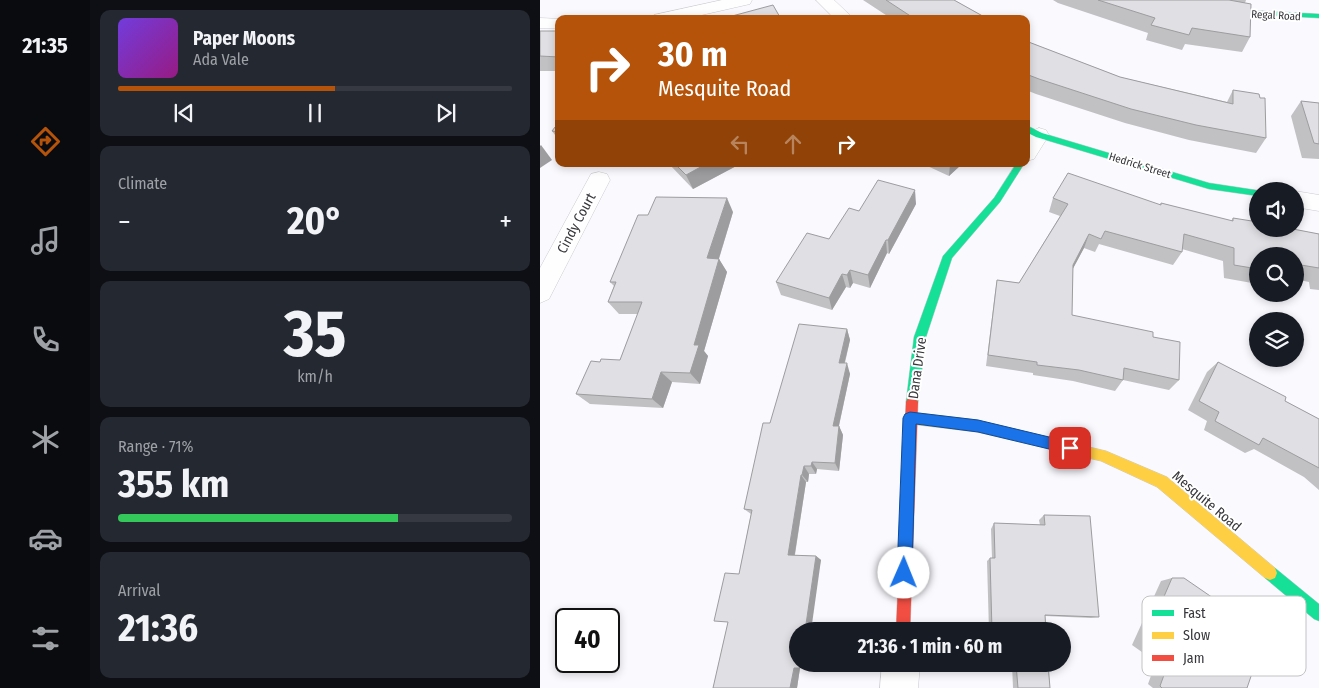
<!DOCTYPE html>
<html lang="en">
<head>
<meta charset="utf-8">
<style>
	:root { --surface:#171b24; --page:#242831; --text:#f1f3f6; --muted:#9ea1a6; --line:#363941; --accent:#b45309 }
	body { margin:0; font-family:"Fira Sans Condensed",sans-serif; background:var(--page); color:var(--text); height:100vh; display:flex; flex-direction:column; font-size:19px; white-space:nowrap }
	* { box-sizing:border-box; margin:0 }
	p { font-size:16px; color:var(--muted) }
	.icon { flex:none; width:28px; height:28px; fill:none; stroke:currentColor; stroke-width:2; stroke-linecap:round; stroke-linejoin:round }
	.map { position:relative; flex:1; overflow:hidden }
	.panel { display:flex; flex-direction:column; gap:10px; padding:10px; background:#0d0f14; width:450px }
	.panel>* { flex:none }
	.hud { position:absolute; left:15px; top:15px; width:475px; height:152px; border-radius:10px; box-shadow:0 2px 8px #0003; background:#b45309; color:#fff; overflow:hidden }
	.tools { position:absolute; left:709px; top:182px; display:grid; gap:10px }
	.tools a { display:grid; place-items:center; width:55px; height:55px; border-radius:50%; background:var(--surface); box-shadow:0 2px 8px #0003; font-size:25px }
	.speed { position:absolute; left:15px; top:608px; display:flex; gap:10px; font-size:25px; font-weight:700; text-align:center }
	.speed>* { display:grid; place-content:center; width:65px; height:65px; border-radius:50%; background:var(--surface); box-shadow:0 2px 8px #0003; line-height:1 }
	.speed .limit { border:2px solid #111; border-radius:8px; background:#fff; color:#111 }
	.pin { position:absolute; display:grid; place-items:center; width:42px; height:42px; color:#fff; margin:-21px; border-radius:10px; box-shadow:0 2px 8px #0006 }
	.me { position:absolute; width:55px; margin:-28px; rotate:1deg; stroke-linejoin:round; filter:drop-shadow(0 0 4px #0008) }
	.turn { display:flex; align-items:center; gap:18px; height:105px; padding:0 20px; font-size:22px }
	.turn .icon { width:65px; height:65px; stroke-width:2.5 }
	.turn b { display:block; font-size:35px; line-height:42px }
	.lanes { display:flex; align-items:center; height:48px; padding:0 20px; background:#0003; justify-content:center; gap:25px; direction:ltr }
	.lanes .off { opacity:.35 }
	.big { font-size:38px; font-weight:700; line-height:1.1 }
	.panel .widget { flex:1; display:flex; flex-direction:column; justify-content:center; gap:8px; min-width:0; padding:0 18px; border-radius:10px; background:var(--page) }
	.panel .dial { align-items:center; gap:0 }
	.dial b { font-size:65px; line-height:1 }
	.song { display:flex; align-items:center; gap:15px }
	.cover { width:60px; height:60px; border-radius:8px; background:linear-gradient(135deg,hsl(260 70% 55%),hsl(310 70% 35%)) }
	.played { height:5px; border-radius:2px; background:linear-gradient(90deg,var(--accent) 55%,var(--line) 55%) }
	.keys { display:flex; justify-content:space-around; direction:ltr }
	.heat { display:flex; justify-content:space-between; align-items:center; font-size:28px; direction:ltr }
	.charge { height:8px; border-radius:4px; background:linear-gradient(90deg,#34c759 71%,var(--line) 0) }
	.trip { position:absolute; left:249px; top:622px; width:282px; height:50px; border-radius:25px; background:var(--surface); box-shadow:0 2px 8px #0003; font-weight:700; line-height:50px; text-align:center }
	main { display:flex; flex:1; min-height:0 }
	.dock { display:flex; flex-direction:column; width:90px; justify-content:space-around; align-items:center; background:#090b0e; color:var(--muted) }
	.dock .icon { width:35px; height:35px }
	.dock .selected { color:var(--accent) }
	.dock b { font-size:22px; color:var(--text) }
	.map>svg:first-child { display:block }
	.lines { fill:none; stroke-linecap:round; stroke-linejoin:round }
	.street-casing { stroke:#cbcbcf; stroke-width:1 }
	.fast-casing { stroke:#cbcbcf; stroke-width:1 }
	.slow-casing { stroke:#cbcbcf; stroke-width:1 }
	.jam-casing { stroke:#cbcbcf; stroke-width:1 }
	.street { fill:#fefeff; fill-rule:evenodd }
	.fast { fill:#16e098; fill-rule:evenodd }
	.slow { fill:#ffcf43; fill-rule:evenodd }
	.jam { fill:#f24e42; fill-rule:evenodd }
	.wall { fill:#c1c1c4 }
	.shaded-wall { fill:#9d9da0 }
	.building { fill:#e0e0e4; stroke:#9d9da0 }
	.route { fill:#1a73e8; stroke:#114b97 }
	.labels { text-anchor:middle; stroke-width:4; stroke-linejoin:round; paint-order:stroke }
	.far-street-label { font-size:11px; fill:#36363b; stroke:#fff }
	.street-label { font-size:14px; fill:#36363b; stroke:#fff }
	.key { fill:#fff; stroke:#c3c3c4; stroke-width:1 }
	.key-label { font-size:14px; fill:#36363b }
</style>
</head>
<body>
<main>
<nav class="dock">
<b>21:35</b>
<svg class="icon selected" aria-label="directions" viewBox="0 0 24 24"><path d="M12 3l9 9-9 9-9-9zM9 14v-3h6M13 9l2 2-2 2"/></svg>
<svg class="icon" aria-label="music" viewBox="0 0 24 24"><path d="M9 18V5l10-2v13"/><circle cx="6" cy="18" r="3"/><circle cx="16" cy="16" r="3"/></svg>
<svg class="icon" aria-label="phone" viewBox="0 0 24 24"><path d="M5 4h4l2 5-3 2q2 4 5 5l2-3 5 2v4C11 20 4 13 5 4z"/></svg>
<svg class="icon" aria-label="climate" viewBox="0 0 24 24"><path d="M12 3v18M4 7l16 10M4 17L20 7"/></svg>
<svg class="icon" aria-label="car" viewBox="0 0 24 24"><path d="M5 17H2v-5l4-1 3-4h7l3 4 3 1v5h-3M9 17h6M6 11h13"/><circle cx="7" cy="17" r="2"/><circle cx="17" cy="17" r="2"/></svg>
<svg class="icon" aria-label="filters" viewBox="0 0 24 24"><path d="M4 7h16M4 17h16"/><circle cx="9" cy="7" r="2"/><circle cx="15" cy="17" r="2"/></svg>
</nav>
<section class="panel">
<div class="widget">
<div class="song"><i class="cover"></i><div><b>Paper Moons</b><p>Ada Vale</p></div></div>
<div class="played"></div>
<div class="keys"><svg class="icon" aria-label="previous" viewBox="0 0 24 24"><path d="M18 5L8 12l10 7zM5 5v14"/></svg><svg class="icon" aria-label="pause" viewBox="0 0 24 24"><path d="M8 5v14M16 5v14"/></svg><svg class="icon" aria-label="next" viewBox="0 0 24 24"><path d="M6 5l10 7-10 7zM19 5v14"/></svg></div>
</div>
<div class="widget"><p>Climate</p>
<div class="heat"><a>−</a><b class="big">20°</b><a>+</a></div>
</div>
<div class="widget dial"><b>35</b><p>km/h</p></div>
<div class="widget"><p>Range · 71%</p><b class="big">355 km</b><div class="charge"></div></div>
<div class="widget"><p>Arrival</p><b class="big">21:36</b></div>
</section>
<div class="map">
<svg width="779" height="688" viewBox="0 0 779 688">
	<rect width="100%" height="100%" fill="#f9f9fe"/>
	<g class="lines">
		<defs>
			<g id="street">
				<polygon points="182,0 212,0 210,4 144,19 112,19 114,15"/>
				<polygon points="276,0 294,0 314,19 295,19"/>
				<polygon points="0,18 23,19 19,19 19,28 0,28"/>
				<path d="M499,128L506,130L509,135L494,159L486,161C486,147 483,133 499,128Z"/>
				<polygon points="59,172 67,174 70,180 9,299 0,303 0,268 51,174"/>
				<polygon points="753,191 755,191 779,195 779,211 755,207 755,191"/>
				<polygon points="342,664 380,664 378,688 340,688"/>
			</g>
			<g id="fast">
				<polygon points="631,0 646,0 706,10 779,14 779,18 706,14"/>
				<polygon points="486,125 502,133 669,183 722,191 718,191 718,196 669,189 496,137 486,132"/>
				<polygon points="476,164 484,164 460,202 412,258 386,337 378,402 376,406 372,408 368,406 366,402 374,337 403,256 454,198"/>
				<polygon points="730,566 735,568 779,604 779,621 774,619 725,578 723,573 725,568"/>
			</g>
			<polygon id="slow" points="370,412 437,420 566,451 627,477 735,568 737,573 735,578 730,580 725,578 617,487 561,461 437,432 370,424 366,422 364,418 366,414"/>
			<polygon id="jam" points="372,396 376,398 378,402 370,631 356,631 366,402 368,398"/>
		</defs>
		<use href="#street" class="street-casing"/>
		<use href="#fast" class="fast-casing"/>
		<use href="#slow" class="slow-casing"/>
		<use href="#jam" class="jam-casing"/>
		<use href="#street" class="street"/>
		<use href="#fast" class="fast"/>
		<use href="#slow" class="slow"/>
		<use href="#jam" class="jam"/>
	</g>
	<g class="wall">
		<polygon points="323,0 414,0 448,19 352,19"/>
		<polygon points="513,0 706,0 705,3 710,37 702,52 645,44 642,50 606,40 608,33 518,3"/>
		<rect x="0" y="31" width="19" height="40"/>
		<polygon points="486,41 580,77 687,102 693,90 726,138 716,153 649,140 585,123 496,94 486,90"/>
		<polygon points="761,101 779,103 779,159 762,158 751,116"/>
		<polygon points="19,122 19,140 12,131"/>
		<polygon points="129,164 200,164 153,189"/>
		<polygon points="383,164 422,164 409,176"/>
		<polygon points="513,198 620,205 621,203 691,221 693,218 779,234 779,290 770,289 769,282 755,279 755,256 718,256 718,277 712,283 684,278 683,261 642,249 642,252 633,265 559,244 555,252 544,248 533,268 532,315 613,337 639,380 629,390 583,380 575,391 533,381 493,375 493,373 446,366 455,293 457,280 479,283 520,216 509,212"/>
		<polygon points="376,204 349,254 347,253 330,288 313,283 310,288 306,287 292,310 241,295 236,282 289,239 319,211"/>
		<polygon points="193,212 179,259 187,272 164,351 168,356 160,384 132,382 123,408 50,404 36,394 60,362 80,360 98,314 79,314 68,302 74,286 70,282 108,215"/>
		<polygon points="307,329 310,340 305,363 310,374 299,426 303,435 299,471 277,469 276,474 269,474 268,482 266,482 255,555 276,556 281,560 258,664 267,664 266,666 260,668 257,688 173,688 199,574 211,514 204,509 230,423"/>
		<polygon points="678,362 745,401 779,419 779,490 764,477 714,449 705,453 664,430 667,421 648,410 667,372"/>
		<polygon points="504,515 559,617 551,618 505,616 506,631 449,631 447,561 450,558 452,558 451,529 454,523 500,525 499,520"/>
		<polygon points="632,578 671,613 707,688 613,688 608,684 616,662 592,645 621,581"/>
		<polygon points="472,664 508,664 510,688 473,688"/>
	</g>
	<g class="shaded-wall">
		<polygon points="1,145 12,160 0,168 0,146"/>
		<polygon points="166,164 200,164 153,189 146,175"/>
		<polygon points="410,164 422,164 409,176"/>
		<polygon points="375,190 376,204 349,254 348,240"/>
		<polygon points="187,198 193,212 175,271 167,258"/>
		<polygon points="549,234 544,248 528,278 533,265"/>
		<polygon points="346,240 347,253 330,288 328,275"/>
		<polygon points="179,259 187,272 164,351 168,356 160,384 150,373 154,345"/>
		<polygon points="310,270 313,283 310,288 307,275"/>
		<polygon points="302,274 306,287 292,310 289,298"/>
		<polygon points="307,329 310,340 302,373 299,363"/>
		<polygon points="307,363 310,374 297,434 293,426"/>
		<polygon points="121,372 132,382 123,408 112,399"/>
		<polygon points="299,426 303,435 299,471 295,463"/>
		<polygon points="272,462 277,469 276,474 271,466"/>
		<polygon points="264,466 269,474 268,482 262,475"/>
		<polygon points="261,475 266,482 254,559 248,555"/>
		<polygon points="276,556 281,560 271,631 265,631"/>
		<polygon points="260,664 267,664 266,666 260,668 257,688 250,688 254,668"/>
	</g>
	<g class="building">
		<polygon points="346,0 414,0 448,19 375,19"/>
		<polygon points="558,0 689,0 711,4 710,37 652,28 649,35 611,25 615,18"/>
		<polygon points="233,5 241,19 181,19"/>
		<polygon points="0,31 19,31 19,57 0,56"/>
		<polygon points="486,41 580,77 693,104 693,90 719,94 720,98 725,98 726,138 656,125 591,109 499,79 486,74"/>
		<polygon points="761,101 779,103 779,144 774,143"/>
		<polygon points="19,122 19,132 12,131"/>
		<polygon points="135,164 166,164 146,175"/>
		<polygon points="528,173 621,205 621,203 693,221 693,218 718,222 718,229 753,229 779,234 779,268 755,264 755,256 718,256 718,269 694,265 694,248 644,234 642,252 565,231 561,239 549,234 533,265 532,315 613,332 613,337 640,342 639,380 584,368 583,380 539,370 497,365 497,362 448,355 457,280 479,283 528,204 513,198"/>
		<polygon points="338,180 375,190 348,240 346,240 328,275 310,270 307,275 302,274 289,298 236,282 267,233 289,239 309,208 319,211"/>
		<polygon points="116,197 187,198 167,258 179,259 154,345 159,345 150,373 121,372 112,399 36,394 51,361 60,362 61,359 80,360 102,302 68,302 76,282 70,282 98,215 108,215"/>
		<polygon points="259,324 307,329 299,363 307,363 293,426 299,426 295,463 272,462 271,466 264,466 262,475 261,475 248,555 276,556 265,631 258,631 258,664 260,664 260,668 254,668 250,688 173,688 188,622 174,621 185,573 199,574 212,510 204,509 223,423 230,423"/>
		<polygon points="678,362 746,397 745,401 779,419 779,468 723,438 719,445 675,421 679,412 659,401"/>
		<polygon points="504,515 550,516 559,617 505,615 506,631 452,631 450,558 455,558 454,523 505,525"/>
		<polygon points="632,578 644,578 676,600 671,613 721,647 707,688 622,688 620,686 628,664 603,645"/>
		<polygon points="476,664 508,664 510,688 478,688"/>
	</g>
	<polygon class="route" points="370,412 438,420 530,442 535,444 536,448 535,452 530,454 438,432 376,424 372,573 369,578 364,580 359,578 357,573 363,418 365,414"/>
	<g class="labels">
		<g class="far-street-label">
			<text transform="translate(736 15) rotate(3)" y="4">Regal Road</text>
			<text transform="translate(600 165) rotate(17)" y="4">Hedrick Street</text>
		</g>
		<g class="street-label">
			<text transform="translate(36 223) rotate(-62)" y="5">Cindy Court</text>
			<text transform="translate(377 368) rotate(-82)" y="5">Dana Drive</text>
			<text transform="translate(667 501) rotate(40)" y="5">Mesquite Road</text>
		</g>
	</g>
	<rect x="602" y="596" width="164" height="80" rx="8" class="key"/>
	<rect x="612" y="610" width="22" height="6" fill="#16e098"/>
	<rect x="612" y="632" width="22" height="7" fill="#ffcf43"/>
	<rect x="612" y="655" width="22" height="6" fill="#f24e42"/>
	<g class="key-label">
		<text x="643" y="618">Fast</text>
		<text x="643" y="640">Slow</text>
		<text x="643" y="663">Jam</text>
	</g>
</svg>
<div class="tools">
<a><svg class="icon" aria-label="sound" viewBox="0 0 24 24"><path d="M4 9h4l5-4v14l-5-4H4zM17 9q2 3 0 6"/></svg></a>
<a><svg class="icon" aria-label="search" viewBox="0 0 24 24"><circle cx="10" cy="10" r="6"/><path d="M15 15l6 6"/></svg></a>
<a><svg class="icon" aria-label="layers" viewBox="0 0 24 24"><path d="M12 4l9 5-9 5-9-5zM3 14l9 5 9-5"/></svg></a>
</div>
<div class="speed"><div class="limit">40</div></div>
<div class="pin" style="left:530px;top:448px;background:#d93025"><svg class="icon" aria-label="arrive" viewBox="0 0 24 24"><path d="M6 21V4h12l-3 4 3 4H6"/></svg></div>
<svg class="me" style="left:364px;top:573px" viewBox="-20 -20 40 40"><circle r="19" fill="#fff"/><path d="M0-13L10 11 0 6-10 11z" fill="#1a73e8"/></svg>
<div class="trip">21:36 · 1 min · 60 m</div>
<div class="hud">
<div class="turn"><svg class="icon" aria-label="right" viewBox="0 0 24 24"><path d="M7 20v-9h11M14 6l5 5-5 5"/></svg><div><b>30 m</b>Mesquite Road</div></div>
<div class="lanes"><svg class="icon off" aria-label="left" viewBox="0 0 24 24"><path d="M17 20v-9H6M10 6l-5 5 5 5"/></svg><svg class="icon off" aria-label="ahead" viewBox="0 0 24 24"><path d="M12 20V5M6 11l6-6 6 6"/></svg><svg class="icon" aria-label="right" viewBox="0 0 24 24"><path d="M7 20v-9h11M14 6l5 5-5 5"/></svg></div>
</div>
</div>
</main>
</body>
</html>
